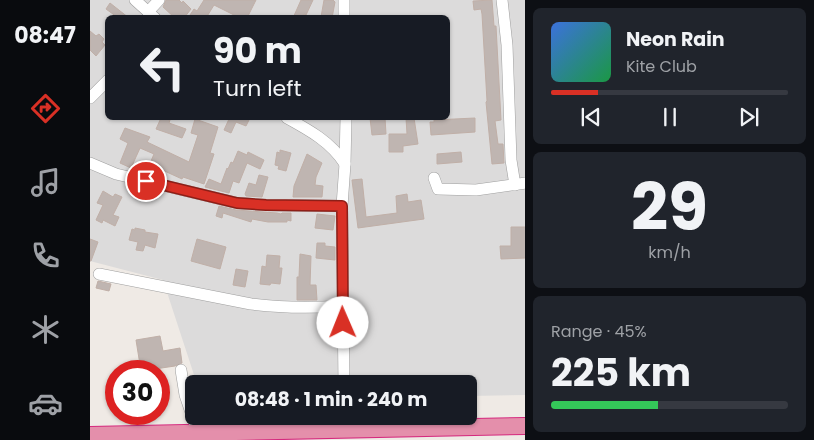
<!DOCTYPE html>
<html lang="en">
<head>
<meta charset="utf-8">
<style>
	:root { --surface:#171b24; --page:#20242c; --text:#f1f3f6; --muted:#9ea1a6; --line:#363941; --accent:#d93025 }
	body { margin:0; font-family:Poppins,sans-serif; background:var(--page); color:var(--text); height:100vh; display:flex; flex-direction:column; font-size:19px; white-space:nowrap }
	* { box-sizing:border-box; margin:0 }
	p { font-size:16px; color:var(--muted) }
	.icon { flex:none; width:28px; height:28px; fill:none; stroke:currentColor; stroke-width:2; stroke-linecap:round; stroke-linejoin:round }
	.map { position:relative; flex:1; overflow:hidden }
	.drawer { display:flex; flex-direction:column; gap:8px; padding:8px; background:#0d0f14; width:289px }
	.drawer>* { flex:none }
	.top-card { position:absolute; left:15px; top:15px; width:345px; height:105px; border-radius:8px; box-shadow:0 1px 4px #0004; background:#171b24; color:var(--text); overflow:hidden }
	.speed { position:absolute; left:15px; top:360px; display:flex; gap:10px; font-size:25px; font-weight:700; text-align:center }
	.speed>* { display:grid; place-content:center; width:65px; height:65px; border-radius:50%; background:var(--surface); box-shadow:0 1px 4px #0004; line-height:1 }
	.speed .limit { border:8px solid #d22; background:#fff; color:#111 }
	.pin { position:absolute; display:grid; place-items:center; width:42px; height:42px; color:#fff; margin:-21px; border:2px solid #fff; border-radius:50%; box-shadow:0 1px 5px #0007 }
	.me { position:absolute; width:55px; margin:-28px; rotate:359deg; stroke-linejoin:round; filter:drop-shadow(0 0 4px #0008) }
	.turn { display:flex; align-items:center; gap:18px; height:105px; padding:0 25px; font-size:22px }
	.turn .icon { width:65px; height:65px; stroke-width:2.5 }
	.turn b { display:block; font-size:35px; line-height:42px }
	.big { font-size:38px; font-weight:700; line-height:1.1 }
	.drawer .card { flex:1; display:flex; flex-direction:column; justify-content:center; gap:8px; min-width:0; padding:0 18px; border-radius:8px; background:var(--page) }
	.drawer .dial { align-items:center; gap:0 }
	.dial b { font-size:65px; line-height:1 }
	.song { display:flex; align-items:center; gap:15px }
	.cover { width:60px; height:60px; border-radius:8px; background:linear-gradient(135deg,hsl(220 70% 55%),hsl(140 70% 35%)) }
	.played { height:5px; border-radius:2px; background:linear-gradient(90deg,var(--accent) 20%,var(--line) 20%) }
	.keys { display:flex; justify-content:space-around; direction:ltr }
	.charge { height:8px; border-radius:4px; background:linear-gradient(90deg,#34c759 45%,var(--line) 0) }
	.trip { position:absolute; left:95px; top:375px; width:292px; height:50px; border-radius:8px; background:var(--surface); box-shadow:0 1px 4px #0004; font-weight:700; line-height:50px; text-align:center }
	main { display:flex; flex:1; min-height:0 }
	.dock { display:flex; flex-direction:column; width:90px; justify-content:space-around; align-items:center; background:#090b0e; color:var(--muted) }
	.dock .icon { width:35px; height:35px }
	.dock .on { color:var(--accent) }
	.dock b { font-size:22px; color:var(--text) }
	.map>svg:first-child { display:block }
	.residential { fill:#dcdbdb; fill-rule:evenodd }
	.building { fill:#bfb5b1; stroke:#c0afa7 }
	.lines { fill:none; stroke-linecap:round; stroke-linejoin:round }
	.minor-casing { stroke:#9f9f9f; stroke-width:12 }
	.highway-casing { stroke:#d52a7e; stroke-width:18 }
	.minor { stroke:#fff; stroke-width:11 }
	.highway { stroke:#e48fab; stroke-width:16 }
	.route-casing { stroke:#8d1f18; stroke-width:12 }
	.route { stroke:#d93025; stroke-width:9 }
</style>
</head>
<body>
<main>
<nav class="dock">
<b>08:47</b>
<svg class="icon on" aria-label="directions" viewBox="0 0 24 24"><path d="M12 3l9 9-9 9-9-9zM9 14v-3h6M13 9l2 2-2 2"/></svg>
<svg class="icon" aria-label="music" viewBox="0 0 24 24"><path d="M9 18V5l10-2v13"/><circle cx="6" cy="18" r="3"/><circle cx="16" cy="16" r="3"/></svg>
<svg class="icon" aria-label="phone" viewBox="0 0 24 24"><path d="M5 4h4l2 5-3 2q2 4 5 5l2-3 5 2v4C11 20 4 13 5 4z"/></svg>
<svg class="icon" aria-label="climate" viewBox="0 0 24 24"><path d="M12 3v18M4 7l16 10M4 17L20 7"/></svg>
<svg class="icon" aria-label="car" viewBox="0 0 24 24"><path d="M5 17H2v-5l4-1 3-4h7l3 4 3 1v5h-3M9 17h6M6 11h13"/><circle cx="7" cy="17" r="2"/><circle cx="17" cy="17" r="2"/></svg>
</nav>
<div class="map">
<svg width="436" height="440" viewBox="0 0 436 440">
	<rect width="100%" height="100%" fill="#efeae5"/>
	<path class="residential" d="M0,0H435V395L379,396V384H107L73,280L0,261ZM18,18H358V118H18Z"/>
	<g class="building">
		<polygon points="76,0 89,0 92,3 93,1 101,9 94,18 85,18 73,7"/>
		<polygon points="114,0 166,0 157,18 150,18 124,5 116,18 103,18 100,15 104,9 107,11"/>
		<polygon points="211,0 223,0 216,15 214,14 213,18 203,18"/>
		<polygon points="234,0 243,0 245,2 242,18 231,17"/>
		<polygon points="402,0 404,26 406,26 411,120 405,121 408,144 413,144 414,163 402,164 396,102 397,101 392,14 391,9 384,10 383,1"/>
		<polygon points="20,3 39,18 27,17 16,9"/>
		<polygon points="0,31 6,36 9,34 14,39 12,42 15,45 6,56 0,50"/>
		<polygon points="71,118 80,120 79,123 96,129 92,138 66,129"/>
		<polygon points="135,118 160,118 156,126 146,122 141,133 134,130 139,119"/>
		<polygon points="280,118 295,118 296,134 282,135"/>
		<polygon points="316,118 324,118 328,144 313,146 313,152 299,152 299,134 317,134"/>
		<polygon points="385,118 385,132 341,135 340,122 344,122 344,120"/>
		<polygon points="105,119 128,127 120,153 124,154 114,184 93,177 92,179 68,168 70,165 61,161 64,154 50,148 41,168 30,163 38,143 30,139 35,128 60,137 57,142 99,162 108,135 101,133"/>
		<polygon points="190,150 201,153 196,171 188,169 189,166 185,165 187,152 190,153"/>
		<polygon points="148,151 157,155 158,152 174,160 170,169 157,163 149,183 143,181 139,193 115,187 119,179 131,184 137,168 138,169 141,162 143,163"/>
		<polygon points="371,152 372,162 347,164 347,154"/>
		<polygon points="217,154 232,163 226,177 225,185 233,186 232,197 203,197 204,186"/>
		<polygon points="169,175 178,177 172,197 156,196 155,194 159,183 166,185"/>
		<polygon points="272,179 276,217 307,213 306,196 317,194 318,202 331,200 334,219 268,228 262,180"/>
		<polygon points="13,191 23,197 25,194 32,197 23,215 29,217 25,226 13,220 12,223 6,220 13,205 7,203"/>
		<polygon points="129,206 146,210 187,213 191,214 192,213 201,213 201,221 197,220 197,222 178,222 162,219 161,222 133,213 132,218 126,216"/>
		<polygon points="227,214 245,216 243,230 225,228"/>
		<polygon points="421,227 436,227 436,258 411,259 410,246 421,246"/>
		<polygon points="45,228 55,230 55,232 68,234 65,248 55,245 53,251 46,250 48,242 39,240 42,229 45,230"/>
		<polygon points="0,239 8,242 1,261 0,261"/>
		<polygon points="107,239 136,247 130,269 101,261"/>
		<polygon points="227,243 235,243 235,246 245,247 245,260 226,258"/>
		<polygon points="210,254 221,256 220,285 226,285 227,300 207,300 207,277 209,277"/>
		<polygon points="177,255 190,256 189,268 192,268 190,284 181,283 180,285 170,284 172,266 176,267"/>
		<polygon points="146,269 158,271 155,287 143,285"/>
		<polygon points="8,281 21,284 19,291 6,288"/>
		<polygon points="70,336 73,351 90,348 92,363 85,366 51,371 46,340"/>
	</g>
	<g class="lines">
		<defs>
			<g id="minor">
				<polyline points="45,0 65,18"/>
				<polyline points="254,0 254,18"/>
				<polyline points="412,0 417,45 421,160 425,185"/>
				<polyline points="58,12 69,0"/>
				<polyline points="0,98 18,80"/>
				<path d="M197,118C219,130 241,142 255,164"/>
				<polyline points="0,163 26,174 147,203 176,205 252,206"/>
				<polyline points="344,178 348,189 386,190 436,183"/>
				<path d="M9,274L161,304C192,308 221,308 252,306"/>
				<polyline points="91,370 95,395 108,433"/>
				<polyline points="254,384 252,206 255,164 256,118"/>
				<polyline points="256,416 257,430"/>
			</g>
			<polyline id="highway" points="0,435 436,426"/>
		</defs>
		<use href="#minor" class="minor-casing"/>
		<use href="#highway" class="highway-casing"/>
		<use href="#minor" class="minor"/>
		<use href="#highway" class="highway"/>
	</g>
	<g class="lines">
		<defs>
			<polyline id="route" points="56,181 147,203 176,205 252,206 253,323"/>
		</defs>
		<use href="#route" class="route-casing"/>
		<use href="#route" class="route"/>
	</g>
</svg>
<div class="speed"><div class="limit">30</div></div>
<div class="pin" style="left:56px;top:181px;background:#d93025"><svg class="icon" aria-label="arrive" viewBox="0 0 24 24"><path d="M6 21V4h12l-3 4 3 4H6"/></svg></div>
<svg class="me" style="left:253px;top:323px" viewBox="-20 -20 40 40"><circle r="19" fill="#fff"/><path d="M0-13L10 11 0 6-10 11z" fill="#d93025"/></svg>
<div class="trip">08:48 · 1 min · 240 m</div>
<div class="top-card">
<div class="turn"><svg class="icon" aria-label="left" viewBox="0 0 24 24"><path d="M17 20v-9H6M10 6l-5 5 5 5"/></svg><div><b>90 m</b>Turn left</div></div>
</div>
</div>
<section class="drawer">
<div class="card">
<div class="song"><i class="cover"></i><div><b>Neon Rain</b><p>Kite Club</p></div></div>
<div class="played"></div>
<div class="keys"><svg class="icon" aria-label="previous" viewBox="0 0 24 24"><path d="M18 5L8 12l10 7zM5 5v14"/></svg><svg class="icon" aria-label="pause" viewBox="0 0 24 24"><path d="M8 5v14M16 5v14"/></svg><svg class="icon" aria-label="next" viewBox="0 0 24 24"><path d="M6 5l10 7-10 7zM19 5v14"/></svg></div>
</div>
<div class="card dial"><b>29</b><p>km/h</p></div>
<div class="card"><p>Range · 45%</p><b class="big">225 km</b><div class="charge"></div></div>
</section>
</main>
</body>
</html>
